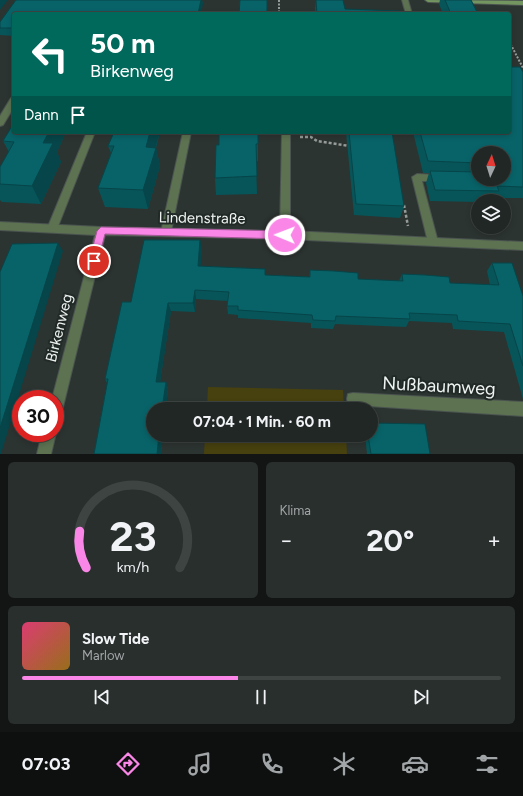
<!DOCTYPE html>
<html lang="de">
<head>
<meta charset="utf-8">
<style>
	:root { --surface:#212725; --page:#292f2d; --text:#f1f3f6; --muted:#a2a5a7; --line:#3e4442; --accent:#fa87e7 }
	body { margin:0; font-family:Figtree,sans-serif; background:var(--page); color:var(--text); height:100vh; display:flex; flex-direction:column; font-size:15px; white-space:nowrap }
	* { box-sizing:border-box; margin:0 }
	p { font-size:13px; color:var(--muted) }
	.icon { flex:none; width:22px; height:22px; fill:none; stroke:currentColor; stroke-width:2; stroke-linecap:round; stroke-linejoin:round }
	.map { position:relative; height:454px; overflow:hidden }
	.side { display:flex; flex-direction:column; gap:8px; padding:8px; background:#121514; flex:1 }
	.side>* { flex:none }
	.banner { position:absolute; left:12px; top:12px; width:499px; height:122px; border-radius:4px; box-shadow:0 2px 6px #0003,0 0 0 1px var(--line); background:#00695c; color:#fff; overflow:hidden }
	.needle { width:26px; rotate:4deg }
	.controls { position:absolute; left:471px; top:146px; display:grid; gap:8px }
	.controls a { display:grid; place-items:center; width:40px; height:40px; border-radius:50%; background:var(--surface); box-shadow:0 2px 6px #0003,0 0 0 1px var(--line); font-size:20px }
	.speed { position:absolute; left:12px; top:390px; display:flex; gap:8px; font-size:20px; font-weight:700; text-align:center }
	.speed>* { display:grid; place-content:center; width:52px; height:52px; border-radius:50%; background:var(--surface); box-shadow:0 2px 6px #0003,0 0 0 1px var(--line); line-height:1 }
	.speed .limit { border:6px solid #d22; background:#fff; color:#111 }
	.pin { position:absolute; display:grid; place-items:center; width:34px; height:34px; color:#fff; margin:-17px; border:2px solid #fff; border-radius:50%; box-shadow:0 1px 4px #0007 }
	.me { position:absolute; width:44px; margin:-22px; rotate:271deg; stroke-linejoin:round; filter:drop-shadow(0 0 3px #0008) }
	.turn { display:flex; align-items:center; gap:14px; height:84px; padding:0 12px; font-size:18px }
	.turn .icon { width:52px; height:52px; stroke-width:2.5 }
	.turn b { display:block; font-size:28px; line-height:34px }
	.then { display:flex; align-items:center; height:38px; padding:0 12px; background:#0003; gap:8px; font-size:15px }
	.big { font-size:30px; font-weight:700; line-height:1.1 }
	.side .card { flex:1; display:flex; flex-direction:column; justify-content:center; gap:6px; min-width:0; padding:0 14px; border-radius:6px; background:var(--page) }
	.side .dial { align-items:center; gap:0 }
	.dial svg { height:104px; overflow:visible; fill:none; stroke:var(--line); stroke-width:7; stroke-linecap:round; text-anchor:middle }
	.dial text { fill:var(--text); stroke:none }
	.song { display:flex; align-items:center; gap:12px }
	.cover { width:48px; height:48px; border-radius:6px; background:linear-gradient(135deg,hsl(340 70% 55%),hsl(40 70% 35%)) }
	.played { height:4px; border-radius:2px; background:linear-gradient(90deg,var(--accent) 45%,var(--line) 45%) }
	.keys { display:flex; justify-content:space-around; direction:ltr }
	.heat { display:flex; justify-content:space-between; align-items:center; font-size:22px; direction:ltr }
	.side .tiles { flex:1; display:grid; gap:8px; grid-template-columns:1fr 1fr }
	.card:last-child { grid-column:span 2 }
	.trip { position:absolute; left:146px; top:402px; width:232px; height:40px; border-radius:20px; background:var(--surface); box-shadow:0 2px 6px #0003,0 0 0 1px var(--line); font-weight:700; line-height:40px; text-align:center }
	.tabs { display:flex; height:64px; justify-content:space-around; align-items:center; background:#0d100f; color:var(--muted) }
	.tabs .icon { width:28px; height:28px }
	.tabs .active { color:var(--accent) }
	.tabs b { font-size:18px; color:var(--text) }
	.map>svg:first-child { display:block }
	.green { fill:#47410f }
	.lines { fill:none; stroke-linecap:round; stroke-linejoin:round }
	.lane-casing { stroke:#4b5350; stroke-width:2 }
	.street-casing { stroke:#4b5350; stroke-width:2 }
	.secondary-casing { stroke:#4b5350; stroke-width:2 }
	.path-far1 { stroke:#969c99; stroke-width:2; stroke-dasharray:2 1.5; stroke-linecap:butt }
	.path { stroke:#969c99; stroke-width:2.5; stroke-dasharray:3 2; stroke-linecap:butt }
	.lane { fill:#5c7251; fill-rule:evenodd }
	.street { fill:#5c7251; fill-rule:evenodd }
	.secondary { fill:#739661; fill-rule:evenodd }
	.wall { fill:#075559; fill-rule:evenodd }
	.shaded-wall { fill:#064549 }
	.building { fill:#086368; stroke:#064549 }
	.route { fill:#fa87e7; stroke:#a25896 }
	.labels { text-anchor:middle; stroke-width:4; stroke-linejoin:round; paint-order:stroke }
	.street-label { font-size:15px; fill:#eef4f1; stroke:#222a27 }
	.near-street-label { font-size:18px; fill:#eef4f1; stroke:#222a27 }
</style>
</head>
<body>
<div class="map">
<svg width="523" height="454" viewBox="0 0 523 454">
	<rect width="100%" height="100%" fill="#2c3431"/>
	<g class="green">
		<polygon points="208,387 343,390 344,409 207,409"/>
		<polygon points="205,435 346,435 347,454 204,454"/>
	</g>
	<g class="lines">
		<defs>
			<g id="lane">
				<polygon points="402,0 408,0 412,14 406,14"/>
				<polygon points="11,98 14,98 14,107 3,125 0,126 0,116"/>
				<polygon points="87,132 95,132 57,229 56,232 48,232 47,229"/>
				<polygon points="183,132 191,132 171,232 170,235 162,235 161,232"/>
				<polygon points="417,174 440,175 445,178 440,181 422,181 438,242 437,245 429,245 428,242 412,177"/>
			</g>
			<g id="street">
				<polygon points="282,132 290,132 290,231 523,242 523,250 285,239 105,235 62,411 60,416 55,418 55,399 52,399 95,235 0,230 0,222 101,227 280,231"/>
				<polygon points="353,393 523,402 523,416 353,405 348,404 347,399 348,394"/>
				<polygon points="55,431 56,433 51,454 37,454 42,433 55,433"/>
			</g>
			<polygon id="secondary" points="425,0 523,1 523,5 428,2"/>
		</defs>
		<use href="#lane" class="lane-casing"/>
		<use href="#street" class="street-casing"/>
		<use href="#secondary" class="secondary-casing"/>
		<g class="path-far1">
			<polyline points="279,0 279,14"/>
			<polyline points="509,41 523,68"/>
		</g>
		<g class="path">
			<polyline points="300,137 311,137 317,141 349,146"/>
			<polyline points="404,205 408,226"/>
		</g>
		<use href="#lane" class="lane"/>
		<use href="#street" class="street"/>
		<use href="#secondary" class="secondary"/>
	</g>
	<g class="wall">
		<polygon points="16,0 202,0 203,4 14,14 14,36 0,35 0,22"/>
		<polygon points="316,0 343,0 345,9 399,14 315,14 315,8"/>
		<polygon points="440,0 471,0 478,14 443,14 439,4"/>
		<path d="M523,72V198H495L494,201H478V202L430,201L426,183L429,173H423L413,132H509ZM478,153H504V179H478Z"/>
		<polygon points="14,132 66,132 57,152 61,162 41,204 2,202 0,200 0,167 9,152 3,141"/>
		<polygon points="160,132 156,148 160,166 148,209 105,207 98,188 111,153 108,146"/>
		<polygon points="219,132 260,132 258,132 258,161 256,161 257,194 216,195 215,178 219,145"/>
		<polygon points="346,132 392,132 404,206 400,218 354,215"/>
		<polygon points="202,249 200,266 265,275 309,277 310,270 358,279 399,281 402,274 450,283 490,285 487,271 492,263 523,296 523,399 504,332 453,329 452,323 409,321 406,327 335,324 333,329 311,328 311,323 238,318 238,315 228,314 227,306 228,301 196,299 195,312 171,311 160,382 166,382 168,389 161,454 94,454 107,383 105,379 131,302"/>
		<polygon points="365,435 371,435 430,454 367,454"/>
	</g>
	<g class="shaded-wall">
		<polygon points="0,0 8,0 0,10"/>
		<polygon points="201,0 202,0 203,4 201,14 198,14"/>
		<polygon points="49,132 66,132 57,152 61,162 41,204 32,186 43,143"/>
		<polygon points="150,132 160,132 150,166 146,147"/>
		<polygon points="156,148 160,166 148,209 143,190"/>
		<polygon points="200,240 202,249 200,275 198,266"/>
		<polygon points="58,243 63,251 1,454 0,454 0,428"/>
		<polygon points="195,290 196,299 195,312 193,303"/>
		<polygon points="168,303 171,311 159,389 156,382"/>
		<polygon points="166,382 168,389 166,409 162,409"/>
		<polygon points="159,435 163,435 161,454 157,454"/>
	</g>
	<g class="building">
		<polygon points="16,0 201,0 198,14 14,14 14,28 0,28 0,22"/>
		<polygon points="240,0 267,0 267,14 239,14"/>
		<polygon points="316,0 343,0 345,9 399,11 399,14 317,14"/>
		<polygon points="445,0 471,0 478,14 451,14"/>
		<polygon points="509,67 520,67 523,72 523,187 497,186 499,191 435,190 430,171 478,172 478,179 504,179 504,153 478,153 478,163 428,161 420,132 509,132"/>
		<polygon points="14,123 14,132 49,132 43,143 53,143 32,186 0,184 0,167 14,142 3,141"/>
		<polygon points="114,132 150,132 146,147 156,148 143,190 98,188 114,146 108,146"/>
		<polygon points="219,132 258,132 258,144 256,144 257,176 215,178 216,145 219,145"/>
		<polygon points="349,132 392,132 404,206 356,204"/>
		<polygon points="144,240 200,240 198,266 265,269 265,275 310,277 310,270 334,271 358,273 358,279 403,281 402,274 425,275 449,277 450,283 499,285 492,263 512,263 523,296 523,366 510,324 458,321 457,315 409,313 410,319 336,316 335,321 313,320 312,315 238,310 238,306 227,306 229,292 195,290 193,303 168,303 156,382 166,382 162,409 153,409 153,435 159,435 157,454 94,454 108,379 105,379 122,302 131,302"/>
		<polygon points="58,243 0,428 0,272 12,244"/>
		<polygon points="371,423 425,424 430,454 371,454 368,435 371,435"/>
	</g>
	<polygon class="route" points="101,227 285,231 290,235 285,239 105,234 98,261 97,263 90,263 89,261 97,231"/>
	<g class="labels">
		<g class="street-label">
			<text transform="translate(202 218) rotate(1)" y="5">Lindenstraße</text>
			<text transform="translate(59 328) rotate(-76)" y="5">Birkenweg</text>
		</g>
		<g class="near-street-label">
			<text transform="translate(439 386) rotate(3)" y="6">Nußbaumweg</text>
		</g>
	</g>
</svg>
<div class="controls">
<a><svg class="needle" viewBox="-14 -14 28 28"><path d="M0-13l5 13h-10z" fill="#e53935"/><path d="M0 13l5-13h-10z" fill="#a2a5a7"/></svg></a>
<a><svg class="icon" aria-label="layers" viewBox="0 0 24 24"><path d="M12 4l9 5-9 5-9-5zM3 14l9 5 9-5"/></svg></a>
</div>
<div class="speed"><div class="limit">30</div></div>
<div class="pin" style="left:94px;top:261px;background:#d93025"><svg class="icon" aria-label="arrive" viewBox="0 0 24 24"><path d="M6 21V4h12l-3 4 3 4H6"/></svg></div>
<svg class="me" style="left:285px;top:235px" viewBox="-20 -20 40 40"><circle r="17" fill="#fa87e7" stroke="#fff" stroke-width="3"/><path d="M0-11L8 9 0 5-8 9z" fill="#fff"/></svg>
<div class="trip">07:04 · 1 Min. · 60 m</div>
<div class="banner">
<div class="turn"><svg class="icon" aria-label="left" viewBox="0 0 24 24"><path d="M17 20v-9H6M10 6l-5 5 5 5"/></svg><div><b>50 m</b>Birkenweg</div></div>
<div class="then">Dann<svg class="icon" aria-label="arrive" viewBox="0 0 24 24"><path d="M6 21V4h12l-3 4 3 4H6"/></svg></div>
</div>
</div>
<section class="side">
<div class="tiles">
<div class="card dial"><svg viewBox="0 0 100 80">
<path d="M14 69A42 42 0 1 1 86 69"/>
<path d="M14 69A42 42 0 0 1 9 41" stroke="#fa87e7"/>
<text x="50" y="56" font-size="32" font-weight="700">23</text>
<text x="50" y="72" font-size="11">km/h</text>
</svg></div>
<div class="card"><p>Klima</p>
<div class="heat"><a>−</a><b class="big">20°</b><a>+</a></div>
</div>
<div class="card">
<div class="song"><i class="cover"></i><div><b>Slow Tide</b><p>Marlow</p></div></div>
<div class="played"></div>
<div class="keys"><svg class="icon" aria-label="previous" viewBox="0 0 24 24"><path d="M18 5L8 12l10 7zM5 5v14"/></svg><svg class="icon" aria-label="pause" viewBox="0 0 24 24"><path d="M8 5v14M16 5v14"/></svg><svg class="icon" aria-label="next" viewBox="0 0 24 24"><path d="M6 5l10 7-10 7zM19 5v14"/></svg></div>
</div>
</div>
</section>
<nav class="tabs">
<b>07:03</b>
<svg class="icon active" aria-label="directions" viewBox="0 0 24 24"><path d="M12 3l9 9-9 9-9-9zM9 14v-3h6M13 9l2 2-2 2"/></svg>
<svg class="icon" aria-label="music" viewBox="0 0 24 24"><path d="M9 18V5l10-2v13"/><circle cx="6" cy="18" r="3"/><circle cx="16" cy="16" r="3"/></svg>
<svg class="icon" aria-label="phone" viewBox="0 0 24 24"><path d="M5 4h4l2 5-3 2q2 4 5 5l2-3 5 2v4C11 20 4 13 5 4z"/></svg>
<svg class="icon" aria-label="climate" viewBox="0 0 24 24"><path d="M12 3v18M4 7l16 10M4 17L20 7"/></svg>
<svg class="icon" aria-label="car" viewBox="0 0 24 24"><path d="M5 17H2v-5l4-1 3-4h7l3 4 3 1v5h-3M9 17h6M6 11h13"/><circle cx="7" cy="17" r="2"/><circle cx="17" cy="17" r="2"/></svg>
<svg class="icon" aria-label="filters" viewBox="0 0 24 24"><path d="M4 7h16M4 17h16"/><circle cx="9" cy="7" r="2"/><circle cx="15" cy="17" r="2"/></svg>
</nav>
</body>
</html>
